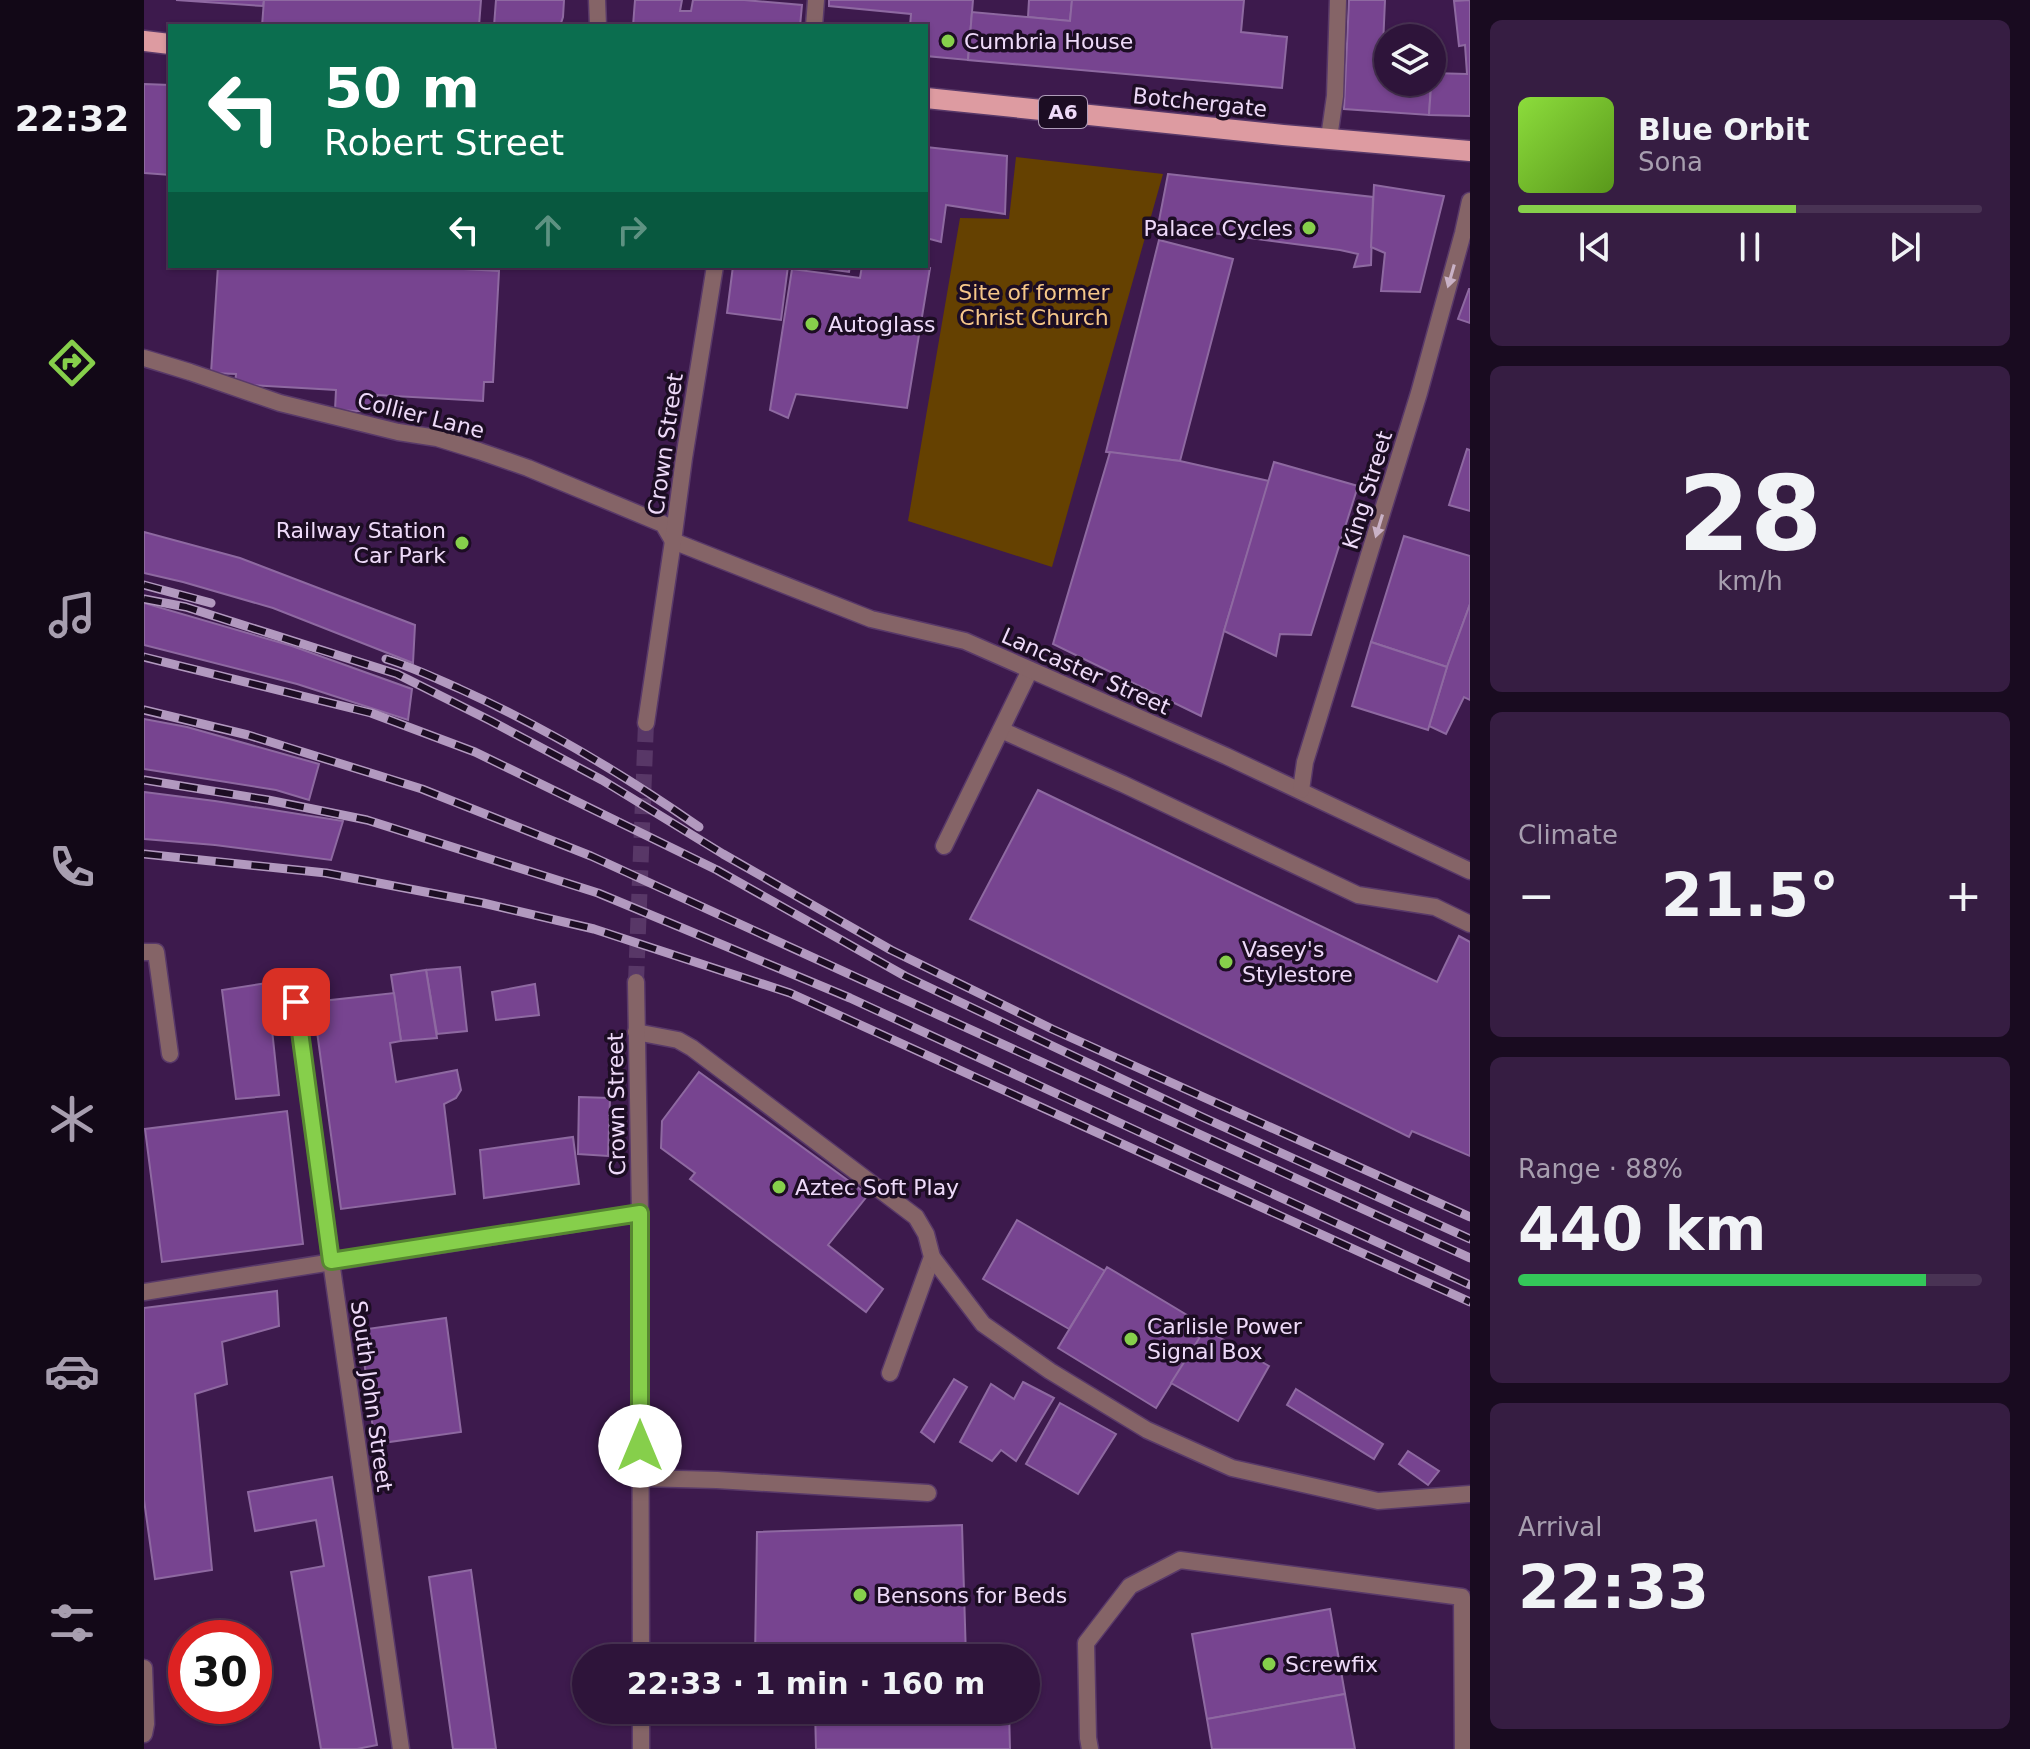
<!DOCTYPE html>
<html lang="en">
<head>
<meta charset="utf-8">
<style>
	:root { --surface:#2e143a; --page:#361d42; --text:#f1f3f6; --muted:#a79eaf; --line:#493354; --accent:#86cf4b }
	body { margin:0; font-family:"DejaVu Sans",sans-serif; background:var(--page); color:var(--text); height:100vh; display:flex; flex-direction:column; font-size:30px; white-space:nowrap }
	* { box-sizing:border-box; margin:0 }
	p { font-size:26px; color:var(--muted) }
	.icon { flex:none; width:44px; height:44px; fill:none; stroke:currentColor; stroke-width:2; stroke-linecap:round; stroke-linejoin:round }
	.map { position:relative; flex:1; overflow:hidden }
	.panel { display:flex; flex-direction:column; gap:20px; padding:20px; background:#190b20; width:560px }
	.panel>* { flex:none }
	.banner { position:absolute; left:24px; top:24px; width:760px; height:244px; border-radius:0px; box-shadow:0 2px 6px #0004,0 0 0 2px var(--line); background:#0b6e4f; color:#fff; overflow:hidden }
	.tools { position:absolute; left:1230px; top:24px; display:grid; gap:16px }
	.tools a { display:grid; place-items:center; width:72px; height:72px; border-radius:50%; background:var(--surface); box-shadow:0 2px 6px #0004,0 0 0 2px var(--line); font-size:40px }
	.speed { position:absolute; left:24px; top:1620px; display:flex; gap:16px; font-size:40px; font-weight:700; text-align:center }
	.speed>* { display:grid; place-content:center; width:104px; height:104px; border-radius:50%; background:var(--surface); box-shadow:0 2px 6px #0004,0 0 0 2px var(--line); line-height:1 }
	.speed .limit { border:12px solid #d22; background:#fff; color:#111 }
	.pin { position:absolute; display:grid; place-items:center; width:68px; height:68px; color:#fff; margin:-34px; border-radius:16px; box-shadow:0 4px 12px #0006 }
	.me { position:absolute; width:88px; margin:-44px; rotate:0deg; stroke-linejoin:round; filter:drop-shadow(0 0 6px #0008) }
	.turn { display:flex; align-items:center; gap:28px; height:168px; padding:0 24px; font-size:36px }
	.turn .icon { width:104px; height:104px; stroke-width:2.5 }
	.turn b { display:block; font-size:56px; line-height:68px }
	.lanes { display:flex; align-items:center; height:76px; padding:0 24px; background:#0003; justify-content:center; gap:40px; direction:ltr }
	.lanes .off { opacity:.35 }
	.big { font-size:60px; font-weight:600; line-height:1.1 }
	.panel .widget { flex:1; display:flex; flex-direction:column; justify-content:center; gap:12px; min-width:0; padding:0 28px; border-radius:12px; background:var(--page) }
	.panel .dial { align-items:center; gap:0 }
	.dial b { font-size:104px; line-height:1 }
	.song { display:flex; align-items:center; gap:24px }
	.cover { width:96px; height:96px; border-radius:12px; background:linear-gradient(135deg,hsl(90 70% 55%),hsl(90 70% 35%)) }
	.played { height:8px; border-radius:4px; background:linear-gradient(90deg,var(--accent) 60%,var(--line) 60%) }
	.keys { display:flex; justify-content:space-around; direction:ltr }
	.heat { display:flex; justify-content:space-between; align-items:center; font-size:44px; direction:ltr }
	.charge { height:12px; border-radius:6px; background:linear-gradient(90deg,#34c759 88%,var(--line) 0) }
	.trip { position:absolute; left:428px; top:1644px; width:468px; height:80px; border-radius:40px; background:var(--surface); box-shadow:0 2px 6px #0004,0 0 0 2px var(--line); font-weight:600; line-height:80px; text-align:center }
	main { display:flex; flex:1; min-height:0 }
	.tabs { display:flex; flex-direction:column; width:144px; justify-content:space-around; align-items:center; background:#120817; color:var(--muted) }
	.tabs .icon { width:56px; height:56px }
	.tabs .on { color:var(--accent) }
	.tabs b { font-size:36px; color:var(--text) }
	.map>svg:first-child { display:block }
	.green { fill:#654101 }
	.building { fill:#774490; stroke:#8e69a1; stroke-width:2 }
	.lines { fill:none; stroke-linecap:round; stroke-linejoin:round }
	.minor-tunnel { stroke:#583767; stroke-width:16; stroke-dasharray:16 8; stroke-linecap:butt }
	.service-casing { stroke:#593969; stroke-width:19 }
	.minor-casing { stroke:#593969; stroke-width:19 }
	.tertiary-casing { stroke:#593969; stroke-width:19 }
	.primary-casing { stroke:#593969; stroke-width:23 }
	.service { stroke:#856467; stroke-width:16 }
	.minor { stroke:#856467; stroke-width:16 }
	.tertiary { stroke:#856467; stroke-width:16 }
	.primary { stroke:#dd9ba1; stroke-width:20 }
	.rail-casing { stroke:#b299bf; stroke-width:9 }
	.rail { stroke:#1c0d23; stroke-width:6; stroke-dasharray:18; stroke-linecap:butt }
	.oneway { fill:#c9b1c6 }
	.route-casing { stroke:#578731; stroke-width:20 }
	.route { stroke:#86cf4b; stroke-width:14 }
	.poi-dot { fill:#86cf4b; stroke:#1c0d23; stroke-width:3 }
	.labels { text-anchor:middle; stroke-width:7; stroke-linejoin:round; paint-order:stroke }
	.shield { fill:#1c0d23; stroke:#af9cb9; stroke-width:2 }
	.shield-label { font-size:20px; font-weight:bold; fill:#eedaf9 }
	.poi-label { font-size:22px; fill:#eedaf9; stroke:#1c0d23; text-anchor:start }
	.street-label { font-size:22px; fill:#eedaf9; stroke:#1c0d23 }
	.park-label { font-size:22px; fill:#f6c789; stroke:#1c0d23 }
</style>
</head>
<body>
<main>
<nav class="tabs">
<b>22:32</b>
<svg class="icon on" aria-label="directions" viewBox="0 0 24 24"><path d="M12 3l9 9-9 9-9-9zM9 14v-3h6M13 9l2 2-2 2"/></svg>
<svg class="icon" aria-label="music" viewBox="0 0 24 24"><path d="M9 18V5l10-2v13"/><circle cx="6" cy="18" r="3"/><circle cx="16" cy="16" r="3"/></svg>
<svg class="icon" aria-label="phone" viewBox="0 0 24 24"><path d="M5 4h4l2 5-3 2q2 4 5 5l2-3 5 2v4C11 20 4 13 5 4z"/></svg>
<svg class="icon" aria-label="climate" viewBox="0 0 24 24"><path d="M12 3v18M4 7l16 10M4 17L20 7"/></svg>
<svg class="icon" aria-label="car" viewBox="0 0 24 24"><path d="M5 17H2v-5l4-1 3-4h7l3 4 3 1v5h-3M9 17h6M6 11h13"/><circle cx="7" cy="17" r="2"/><circle cx="17" cy="17" r="2"/></svg>
<svg class="icon" aria-label="filters" viewBox="0 0 24 24"><path d="M4 7h16M4 17h16"/><circle cx="9" cy="7" r="2"/><circle cx="15" cy="17" r="2"/></svg>
</nav>
<div class="map">
<svg width="1326" height="1749" viewBox="0 0 1326 1749">
	<rect width="100%" height="100%" fill="#3d1a4d"/>
	<polygon class="green" points="872,157 1019,174 908,567 764,521 816,218 865,219"/>
	<g class="building">
		<polygon points="32,0 120,0 119,6"/>
		<polygon points="120,0 337,0 335,26 118,26"/>
		<polygon points="352,0 420,0 419,17 416,26 350,26"/>
		<polygon points="491,0 538,0 536,11 547,11 549,0 600,0 658,5 656,26 489,26"/>
		<polygon points="685,0 829,0 824,60 782,56 782,26 766,26 767,14 685,6"/>
		<polygon points="885,0 928,0 926,21 884,17"/>
		<polygon points="928,0 1100,0 1097,32 1143,37 1138,88 824,60 828,12 926,21"/>
		<polygon points="1205,0 1241,0 1239,46 1244,46 1244,82 1287,82 1285,115 1200,109"/>
		<polygon points="1326,0 1326,116 1285,115 1288,73 1323,74 1321,45 1315,46 1310,1"/>
		<polygon points="0,84 26,85 26,175 0,173"/>
		<polygon points="782,147 863,156 861,214 802,205 797,242 782,238"/>
		<polygon points="1024,174 1229,197 1227,265 1210,267 1214,254 1196,250 1014,226"/>
		<polygon points="1230,185 1300,196 1276,292 1237,291 1241,253 1227,247"/>
		<polygon points="1015,240 1089,259 1036,461 962,452"/>
		<polygon points="74,266 265,266 355,271 349,382 340,382 339,401 233,395 232,412 191,410 192,390 91,384 92,374 67,373"/>
		<polygon points="589,266 644,266 637,320 583,313"/>
		<polygon points="661,266 706,266 705,272"/>
		<polygon points="718,266 769,266 786,268 763,408 652,394 644,418 626,410 648,269 716,278"/>
		<polygon points="1325,289 1326,289 1326,323 1314,319"/>
		<polygon points="1323,449 1326,450 1326,511 1305,505"/>
		<polygon points="966,452 1036,461 1125,481 1080,631 1057,716 909,644"/>
		<polygon points="1130,462 1214,486 1167,635 1136,634 1132,656 1080,631"/>
		<polygon points="0,532 96,558 271,625 269,663 129,608 39,582 0,573"/>
		<polygon points="1260,536 1326,556 1326,604 1303,667 1227,642"/>
		<polygon points="0,603 148,646 268,689 264,720 153,684 0,645"/>
		<polygon points="1326,604 1326,700 1320,697 1302,734 1285,726 1303,667"/>
		<polygon points="1227,642 1303,667 1284,730 1208,706"/>
		<polygon points="0,719 43,727 175,764 165,800 132,790 0,769"/>
		<polygon points="894,790 1293,982 1315,936 1326,942 1326,1156 1268,1131 1265,1137 826,919"/>
		<polygon points="0,792 71,801 199,821 187,860 71,845 0,839"/>
		<polygon points="316,967 323,1031 293,1034 282,970"/>
		<polygon points="282,970 293,1038 257,1041 247,975"/>
		<polygon points="123,983 135,1095 92,1099 78,990"/>
		<polygon points="391,984 395,1015 352,1020 348,992"/>
		<polygon points="250,993 257,1041 246,1043 252,1082 313,1070 317,1090 312,1098 300,1104 311,1194 197,1209 169,1002"/>
		<polygon points="555,1072 724,1195 684,1245 739,1289 722,1312 546,1179 551,1173 517,1148 518,1121"/>
		<polygon points="435,1097 466,1098 464,1156 434,1154"/>
		<polygon points="143,1111 159,1244 18,1262 1,1129"/>
		<polygon points="429,1137 435,1184 340,1198 336,1150"/>
		<polygon points="873,1220 961,1271 925,1329 839,1279"/>
		<polygon points="963,1267 1063,1327 1012,1408 914,1348"/>
		<polygon points="133,1291 135,1326 78,1342 83,1384 51,1394 68,1570 11,1579 0,1500 0,1308"/>
		<polygon points="302,1318 317,1432 231,1444 216,1330"/>
		<polygon points="1061,1329 1125,1366 1094,1421 1027,1383"/>
		<polygon points="810,1379 823,1387 790,1442 777,1432"/>
		<polygon points="879,1382 910,1398 872,1461 857,1450 848,1461 816,1442 847,1384 870,1399"/>
		<polygon points="1152,1389 1239,1444 1230,1459 1143,1405"/>
		<polygon points="916,1403 972,1434 934,1494 882,1464"/>
		<polygon points="1264,1451 1295,1471 1284,1485 1255,1464"/>
		<polygon points="188,1477 233,1745 213,1749 177,1749 147,1572 180,1566 172,1520 111,1531 104,1492"/>
		<polygon points="818,1525 822,1658 611,1658 613,1532"/>
		<polygon points="327,1570 352,1749 309,1749 285,1577"/>
		<polygon points="1186,1609 1201,1694 1063,1719 1048,1634"/>
		<polygon points="1201,1694 1211,1749 1068,1749 1063,1719"/>
		<polygon points="671,1710 865,1710 866,1749 672,1749"/>
	</g>
	<g class="lines">
		<polyline class="minor-tunnel" points="492,982 502,723"/>
		<defs>
			<g id="service">
				<polyline points="670,26 672,0"/>
				<polyline points="1185,138 1191,96 1194,0"/>
				<polyline points="857,730 979,784 1214,895 1291,907 1326,924"/>
				<polyline points="800,846 886,670"/>
				<polyline points="0,952 12,952 26,1054"/>
				<polyline points="152,1002 187,1261 257,1749"/>
				<polyline points="492,1032 534,1040 548,1048 772,1217 782,1234 788,1257 746,1373"/>
				<polyline points="788,1257 839,1324 906,1371 1003,1430 1088,1468 1234,1501 1326,1494"/>
				<polyline points="0,1292 496,1213"/>
				<polyline points="496,1478 573,1480 784,1493"/>
				<polyline points="0,1668 2,1724 0,1734"/>
				<polyline points="946,1749 944,1738 942,1643 986,1586 1036,1560 1318,1597 1319,1749"/>
			</g>
			<g id="minor">
				<polyline points="0,358 46,372 136,403 254,432 293,438 335,451 384,468 519,524 529,541"/>
				<polyline points="529,541 727,619 821,641 1082,756 1326,871"/>
				<polyline points="502,723 529,541 540,458 571,266"/>
				<polyline points="1157,790 1161,762 1275,393 1319,233 1326,201"/>
				<polyline points="492,982 496,1213 497,1658"/>
				<polyline points="497,1710 497,1749"/>
			</g>
			<polyline id="tertiary" points="453,0 454,26"/>
			<g id="primary">
				<polyline points="0,41 26,44"/>
				<polyline points="782,98 1139,135 1326,151"/>
			</g>
		</defs>
		<use href="#service" class="service-casing"/>
		<use href="#minor" class="minor-casing"/>
		<use href="#tertiary" class="tertiary-casing"/>
		<use href="#primary" class="primary-casing"/>
		<use href="#service" class="service"/>
		<use href="#minor" class="minor"/>
		<use href="#tertiary" class="tertiary"/>
		<use href="#primary" class="primary"/>
		<defs>
			<g id="rail">
				<polyline points="0,585 67,603"/>
				<polyline points="0,599 42,607 253,674 347,721 458,780 579,854 747,950 908,1029 1326,1217"/>
				<polyline points="0,657 227,713 331,752 573,870 761,976 1056,1116 1326,1239"/>
				<path d="M242,659C268,667 291,678 316,689C400,727 479,774 555,827"/>
				<polyline points="0,710 104,735 278,789 447,856 1326,1258"/>
				<polyline points="0,780 124,800 223,820 454,893 706,998 1326,1285"/>
				<polyline points="0,854 182,873 339,903 450,929 646,993 1326,1302"/>
			</g>
		</defs>
		<use href="#rail" class="rail-casing"/>
		<use href="#rail" class="rail"/>
	</g>
	<defs><path id="oneway-solid" d="M-6-.8H1V-3.2L6.5 0L1 3.2V.8H-6Z" transform="scale(2)"/></defs>
	<g class="oneway">
		<use href="#oneway-solid" transform="translate(1307 276) rotate(106)"/>
		<use href="#oneway-solid" transform="translate(1235 526) rotate(107)"/>
	</g>
	<g class="lines">
		<defs>
			<polyline id="route" points="152,1002 187,1261 496,1213 496,1446"/>
		</defs>
		<use href="#route" class="route-casing"/>
		<use href="#route" class="route"/>
	</g>
	<g class="poi-dot">
		<circle cx="804" cy="41" r="8"/>
		<circle cx="1165" cy="228" r="8"/>
		<circle cx="668" cy="324" r="8"/>
		<circle cx="318" cy="543" r="8"/>
		<circle cx="1082" cy="962" r="8"/>
		<circle cx="635" cy="1187" r="8"/>
		<circle cx="987" cy="1339" r="8"/>
		<circle cx="716" cy="1595" r="8"/>
		<circle cx="1125" cy="1664" r="8"/>
	</g>
	<g class="labels">
		<rect class="shield" x="895" y="96" width="48" height="32" rx="6"/>
		<g class="shield-label">
			<text x="919" y="119">A6</text>
		</g>
		<g class="poi-label">
			<text x="820" y="49">Cumbria House</text>
			<text x="1149" y="236" text-anchor="end">Palace Cycles</text>
			<text x="684" y="332">Autoglass</text>
			<text x="302" y="538" text-anchor="end">Railway Station<tspan x="302" dy="25">Car Park</tspan></text>
			<text x="1098" y="957">Vasey's<tspan x="1098" dy="25">Stylestore</tspan></text>
			<text x="651" y="1195">Aztec Soft Play</text>
			<text x="1003" y="1334">Carlisle Power<tspan x="1003" dy="25">Signal Box</tspan></text>
			<text x="732" y="1603">Bensons for Beds</text>
			<text x="1141" y="1672">Screwfix</text>
		</g>
		<g class="street-label">
			<text transform="translate(1056 102) rotate(6)" y="8">Botchergate</text>
			<text transform="translate(277 415) rotate(14)" y="8">Collier Lane</text>
			<text transform="translate(521 444) rotate(-82)" y="8">Crown Street</text>
			<text transform="translate(1223 490) rotate(-73)" y="8">King Street</text>
			<text transform="translate(942 671) rotate(24)" y="8">Lancaster Street</text>
			<text transform="translate(472 1104) rotate(-91)" y="8">Crown Street</text>
			<text transform="translate(228 1396) rotate(82)" y="8">South John Street</text>
		</g>
		<g class="park-label">
			<text x="890" y="300">Site of former<tspan x="890" dy="25">Christ Church</tspan></text>
		</g>
	</g>
</svg>
<div class="tools">
<a><svg class="icon" aria-label="layers" viewBox="0 0 24 24"><path d="M12 4l9 5-9 5-9-5zM3 14l9 5 9-5"/></svg></a>
</div>
<div class="speed"><div class="limit">30</div></div>
<div class="pin" style="left:152px;top:1002px;background:#d93025"><svg class="icon" aria-label="arrive" viewBox="0 0 24 24"><path d="M6 21V4h12l-3 4 3 4H6"/></svg></div>
<svg class="me" style="left:496px;top:1446px" viewBox="-20 -20 40 40"><circle r="19" fill="#fff"/><path d="M0-13L10 11 0 6-10 11z" fill="#86cf4b"/></svg>
<div class="trip">22:33 · 1 min · 160 m</div>
<div class="banner">
<div class="turn"><svg class="icon" aria-label="left" viewBox="0 0 24 24"><path d="M17 20v-9H6M10 6l-5 5 5 5"/></svg><div><b>50 m</b>Robert Street</div></div>
<div class="lanes"><svg class="icon" aria-label="left" viewBox="0 0 24 24"><path d="M17 20v-9H6M10 6l-5 5 5 5"/></svg><svg class="icon off" aria-label="ahead" viewBox="0 0 24 24"><path d="M12 20V5M6 11l6-6 6 6"/></svg><svg class="icon off" aria-label="right" viewBox="0 0 24 24"><path d="M7 20v-9h11M14 6l5 5-5 5"/></svg></div>
</div>
</div>
<section class="panel">
<div class="widget">
<div class="song"><i class="cover"></i><div><b>Blue Orbit</b><p>Sona</p></div></div>
<div class="played"></div>
<div class="keys"><svg class="icon" aria-label="previous" viewBox="0 0 24 24"><path d="M18 5L8 12l10 7zM5 5v14"/></svg><svg class="icon" aria-label="pause" viewBox="0 0 24 24"><path d="M8 5v14M16 5v14"/></svg><svg class="icon" aria-label="next" viewBox="0 0 24 24"><path d="M6 5l10 7-10 7zM19 5v14"/></svg></div>
</div>
<div class="widget dial"><b>28</b><p>km/h</p></div>
<div class="widget"><p>Climate</p>
<div class="heat"><a>−</a><b class="big">21.5°</b><a>+</a></div>
</div>
<div class="widget"><p>Range · 88%</p><b class="big">440 km</b><div class="charge"></div></div>
<div class="widget"><p>Arrival</p><b class="big">22:33</b></div>
</section>
</main>
</body>
</html>
